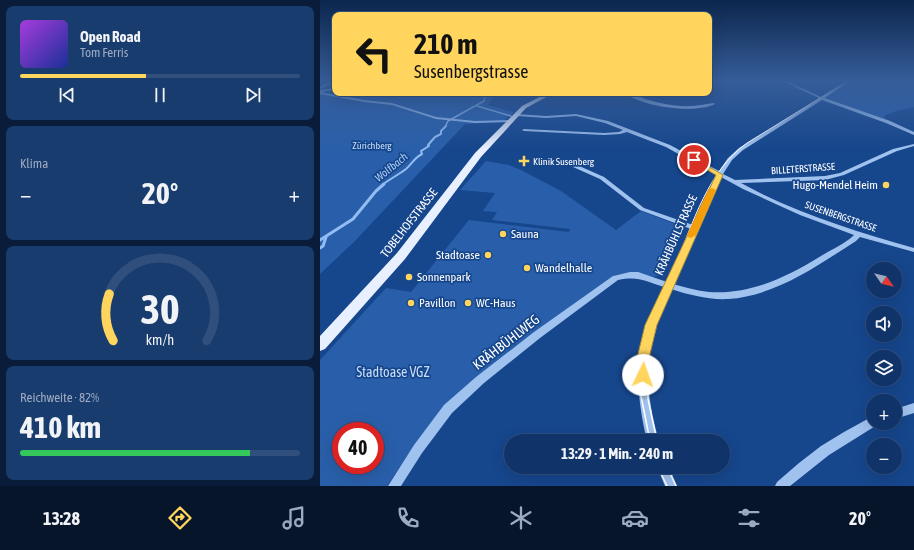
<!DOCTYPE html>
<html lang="de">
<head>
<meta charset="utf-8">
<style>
	:root { --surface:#103469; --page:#193c6f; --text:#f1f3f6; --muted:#9caac0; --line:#304f7d; --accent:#ffd55e }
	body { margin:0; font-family:"Asap Condensed",sans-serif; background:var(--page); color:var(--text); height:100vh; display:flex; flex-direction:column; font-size:15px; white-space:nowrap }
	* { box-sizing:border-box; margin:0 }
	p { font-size:13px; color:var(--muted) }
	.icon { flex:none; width:22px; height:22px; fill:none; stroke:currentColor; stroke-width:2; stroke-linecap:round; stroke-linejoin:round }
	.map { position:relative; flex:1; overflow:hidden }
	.panel { display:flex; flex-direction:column; gap:6px; padding:6px; background:#091d3a; width:320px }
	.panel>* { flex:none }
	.hud { position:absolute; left:12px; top:12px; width:380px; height:84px; border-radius:8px; box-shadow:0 4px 16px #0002,0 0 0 1px var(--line); background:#ffd55e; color:#111; overflow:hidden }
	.needle { width:26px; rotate:124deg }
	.buttons { position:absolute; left:546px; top:262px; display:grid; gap:8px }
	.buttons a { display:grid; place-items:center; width:36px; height:36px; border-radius:50%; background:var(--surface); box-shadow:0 4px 16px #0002,0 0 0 1px var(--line); font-size:20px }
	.speed { position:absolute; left:12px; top:422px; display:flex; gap:8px; font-size:20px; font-weight:700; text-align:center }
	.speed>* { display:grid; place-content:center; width:52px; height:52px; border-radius:50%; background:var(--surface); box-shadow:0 4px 16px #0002,0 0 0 1px var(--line); line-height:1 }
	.speed .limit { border:6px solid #d22; background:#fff; color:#111 }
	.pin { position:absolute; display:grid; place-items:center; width:34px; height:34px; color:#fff; margin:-17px; border:2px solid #fff; border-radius:50%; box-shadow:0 1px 4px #0007 }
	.me { position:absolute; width:44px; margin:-22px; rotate:3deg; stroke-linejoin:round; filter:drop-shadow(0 0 3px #0008) }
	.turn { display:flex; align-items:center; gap:14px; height:84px; padding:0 16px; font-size:18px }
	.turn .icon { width:52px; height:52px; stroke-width:2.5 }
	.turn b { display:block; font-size:28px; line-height:34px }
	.big { font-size:30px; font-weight:700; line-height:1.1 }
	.panel .widget { flex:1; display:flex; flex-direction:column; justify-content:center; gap:6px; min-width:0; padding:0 14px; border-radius:8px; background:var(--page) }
	.panel .dial { align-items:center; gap:0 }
	.dial svg { height:104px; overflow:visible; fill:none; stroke:var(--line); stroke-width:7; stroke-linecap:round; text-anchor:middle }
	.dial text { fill:var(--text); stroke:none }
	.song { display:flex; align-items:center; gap:12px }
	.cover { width:48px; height:48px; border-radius:6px; background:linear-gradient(135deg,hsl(280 70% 55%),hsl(230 70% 35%)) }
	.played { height:4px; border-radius:2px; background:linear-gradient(90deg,var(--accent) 45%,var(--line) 45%) }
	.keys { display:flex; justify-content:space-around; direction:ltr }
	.heat { display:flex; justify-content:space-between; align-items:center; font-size:22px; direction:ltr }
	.charge { height:6px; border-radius:3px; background:linear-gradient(90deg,#34c759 82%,var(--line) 0) }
	.trip { position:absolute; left:184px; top:434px; width:226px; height:40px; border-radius:20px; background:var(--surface); box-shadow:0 4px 16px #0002,0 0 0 1px var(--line); font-weight:700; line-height:40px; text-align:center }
	.tab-bar { display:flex; height:64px; justify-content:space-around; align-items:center; background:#06152a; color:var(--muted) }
	.tab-bar .icon { width:28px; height:28px }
	.tab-bar .current { color:var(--accent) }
	.tab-bar b { font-size:18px; color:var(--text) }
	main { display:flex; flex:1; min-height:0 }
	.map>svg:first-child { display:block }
	.green { fill:#295faa; fill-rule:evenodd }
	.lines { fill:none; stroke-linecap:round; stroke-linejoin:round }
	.stream-far2 { stroke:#92bcf2; stroke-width:1.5 }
	.stream-far1 { stroke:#92bcf2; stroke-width:2 }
	.stream { stroke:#92bcf2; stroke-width:3 }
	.minor { fill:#a0c2ef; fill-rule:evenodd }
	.major { fill:#e8f0ff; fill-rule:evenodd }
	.tram-far1 { stroke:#fff; stroke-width:1 }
	.tram { stroke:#fff; stroke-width:1.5 }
	.route { fill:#ffd55e; stroke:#a68a3d }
	.slow { fill:#f59e0b }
	.poi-dot { fill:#ffd55e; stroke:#16468c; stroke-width:1.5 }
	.labels { text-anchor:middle; stroke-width:3.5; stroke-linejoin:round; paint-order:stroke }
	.far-park-label { font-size:10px; fill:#c6ddfb; stroke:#16468c }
	.far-poi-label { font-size:10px; fill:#fff; stroke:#16468c; text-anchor:start }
	.far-street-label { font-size:10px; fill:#fff; stroke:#16468c }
	.far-water-label { font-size:11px; font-style:italic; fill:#acccf6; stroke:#16468c }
	.poi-label { font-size:12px; fill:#fff; stroke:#16468c; text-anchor:start }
	.street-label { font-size:12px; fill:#fff; stroke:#16468c }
	.near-street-label { font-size:14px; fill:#fff; stroke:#16468c }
	.near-park-label { font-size:14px; fill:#c6ddfb; stroke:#16468c }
</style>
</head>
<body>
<main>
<section class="panel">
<div class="widget">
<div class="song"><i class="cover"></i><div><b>Open Road</b><p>Tom Ferris</p></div></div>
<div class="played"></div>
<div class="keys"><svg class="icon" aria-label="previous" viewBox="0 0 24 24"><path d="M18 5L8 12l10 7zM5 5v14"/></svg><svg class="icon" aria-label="pause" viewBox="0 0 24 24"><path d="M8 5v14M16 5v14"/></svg><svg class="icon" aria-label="next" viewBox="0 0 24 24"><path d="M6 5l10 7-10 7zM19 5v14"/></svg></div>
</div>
<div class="widget"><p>Klima</p>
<div class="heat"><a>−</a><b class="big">20°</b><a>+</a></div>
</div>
<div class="widget dial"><svg viewBox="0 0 100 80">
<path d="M14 69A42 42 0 1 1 86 69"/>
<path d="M14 69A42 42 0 0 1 11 33" stroke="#ffd55e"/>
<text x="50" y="56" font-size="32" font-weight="700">30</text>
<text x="50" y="72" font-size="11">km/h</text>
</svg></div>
<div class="widget"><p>Reichweite · 82%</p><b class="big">410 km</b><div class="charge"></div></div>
</section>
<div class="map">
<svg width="594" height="486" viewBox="0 0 594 486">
	<rect width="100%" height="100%" fill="#16468c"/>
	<g class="green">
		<polygon points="533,81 594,81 594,107 576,111 564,116 566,119 581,126 507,98"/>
		<polygon points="33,93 141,96 144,93 177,93 168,105 194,112 182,122 145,124 35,241 0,274 0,94 12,95"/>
		<path d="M166,161L189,165L201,170L241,191L296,230L321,211L360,226L364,229L341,275L333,277L313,272L295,275L190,350L157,377L100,437L67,486H0V360L66,288L91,292L149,220L249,232L250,229L172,220L177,212L163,211L175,193L140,190ZM21,431H55V465H21Z"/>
	</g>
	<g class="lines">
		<g class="stream-far2">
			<polyline points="157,106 191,116"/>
			<polyline points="125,127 128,121 164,101 165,96 162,95 162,93"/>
		</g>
		<path class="stream-far1" d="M62,185C70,179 78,175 86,169C92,164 94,158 102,154L101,151L109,146L108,145L115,137L121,134V131L126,126"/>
		<g class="stream">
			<polyline points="0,240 33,219 56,191 64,184"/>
			<polyline points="0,248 3,246 6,237"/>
		</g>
		<g class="minor">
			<polygon points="11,81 15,82 0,89 0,87"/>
			<path d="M462,81H467L501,97L526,81H531L505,98L570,121L594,132V135L566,123L502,100L423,150L412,160L403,174L415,180L505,176L520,173L573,149L594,144V146L577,151L524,175L505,180L421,183C475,213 535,231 594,248V252L540,237L536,241C498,265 456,296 408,299C389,300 369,295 351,289C346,300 340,311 336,323C322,361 328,403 339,441H327C318,403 313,361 327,323C332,311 338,299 344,287C324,281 319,276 298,280L220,338L164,383L132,413L102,453L81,486H68L94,445L124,405L156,377L214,332L293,276L310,272H318L347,282L371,229L320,210L280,179L253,167V165H257L284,177L324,208L373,225L396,175L346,147L307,132L300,134L284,135L204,131L202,130L204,129L284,133L299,132L303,130L285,123L256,116L226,118L197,116H196V114L226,116L256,114L288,121L350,145L399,171L408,158L419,148L499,98ZM401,177L423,189L480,215L534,235C525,244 512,249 501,256C467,277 430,295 389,292C377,291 365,287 353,284Z"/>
			<polygon points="15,88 15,90 1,92 44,100 72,103 116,117 155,121 191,120 193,121 191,122 155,123 116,119 72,105 44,102 0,94 0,90"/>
			<path d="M305,93C313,93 321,98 329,100C355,107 366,108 393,103L395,104C375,114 322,107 305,93Z"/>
			<polygon points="594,403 594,413 575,419 575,409"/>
			<polygon points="553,416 553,423 558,423 557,425 509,455 470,486 455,486 457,482 479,463 501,446 524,432"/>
			<polygon points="337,467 349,467 357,486 345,486"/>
		</g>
		<polygon class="major" points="227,93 234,93 206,108 161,157 85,259 5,349 0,351 0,336 77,253 155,153 202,106"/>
		<g class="tram-far1">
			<polyline points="368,248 392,196"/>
			<path d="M320,359C324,325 342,296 355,265C374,222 387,172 427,143L528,81"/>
			<polyline points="327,359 333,327"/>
		</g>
		<g class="tram">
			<polyline points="320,358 321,396 330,441"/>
			<polyline points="327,358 328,399 337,441"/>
			<polyline points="338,467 347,486"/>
			<polyline points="347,467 356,486"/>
		</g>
	</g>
	<linearGradient id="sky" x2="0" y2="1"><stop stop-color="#0c264d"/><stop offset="0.54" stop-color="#365d99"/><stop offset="1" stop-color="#365d99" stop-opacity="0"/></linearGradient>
	<rect width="594" height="149" fill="url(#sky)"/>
	<polygon class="route" points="371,159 376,159 403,175 337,325 330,354 329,375 328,380 323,381 318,380 317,375 318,354 325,325 396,175 371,161"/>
	<polygon class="slow" points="392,188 396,190 376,235 371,238 368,237 367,235 388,190"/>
	<g class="poi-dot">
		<path d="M202 155h4v4h4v4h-4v4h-4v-4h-4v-4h4z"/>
		<circle cx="566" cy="185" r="4"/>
		<circle cx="183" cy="234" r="4"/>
		<circle cx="168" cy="255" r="4"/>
		<circle cx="207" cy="268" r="4"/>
		<circle cx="89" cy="277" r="4"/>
		<circle cx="91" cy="303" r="4"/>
		<circle cx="148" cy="303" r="4"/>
	</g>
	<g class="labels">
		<g class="far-park-label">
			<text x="52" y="149">Zürichberg</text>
		</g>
		<g class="far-poi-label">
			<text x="213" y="165">Klinik Susenberg</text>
		</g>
		<g class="far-street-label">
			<text transform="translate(483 168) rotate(-4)" y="4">BILLETERSTRASSE</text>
			<text transform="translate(521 216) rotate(19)" y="4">SUSENBERGSTRASSE</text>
		</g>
		<g class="far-water-label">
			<text transform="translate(71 167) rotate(-39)" y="4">Wolfbach</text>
		</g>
		<g class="poi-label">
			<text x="558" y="189" text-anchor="end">Hugo-Mendel Heim</text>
			<text x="191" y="238">Sauna</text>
			<text x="160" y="259" text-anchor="end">Stadtoase</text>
			<text x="215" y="272">Wandelhalle</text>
			<text x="97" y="281">Sonnenpark</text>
			<text x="99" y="307">Pavillon</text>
			<text x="156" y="307">WC-Haus</text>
		</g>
		<g class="street-label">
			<text transform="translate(89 223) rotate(-52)" y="4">TOBELHOFSTRASSE</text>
			<text transform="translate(356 235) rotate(-66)" y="4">KRÄHBÜHLSTRASSE</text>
		</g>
		<g class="near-street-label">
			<text transform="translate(186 342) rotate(-38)" y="5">KRÄHBÜHLWEG</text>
		</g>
		<g class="near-park-label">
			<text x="73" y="377">Stadtoase VGZ</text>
		</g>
	</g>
</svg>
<div class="buttons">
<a><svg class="needle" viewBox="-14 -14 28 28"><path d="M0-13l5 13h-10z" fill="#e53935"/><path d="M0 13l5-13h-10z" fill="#9caac0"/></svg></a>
<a><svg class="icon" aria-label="sound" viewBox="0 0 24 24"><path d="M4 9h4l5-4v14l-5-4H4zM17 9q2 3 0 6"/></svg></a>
<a><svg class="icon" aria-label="layers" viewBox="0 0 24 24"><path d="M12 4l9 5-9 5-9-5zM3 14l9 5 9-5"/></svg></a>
<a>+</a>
<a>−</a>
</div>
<div class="speed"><div class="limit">40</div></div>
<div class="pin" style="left:374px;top:160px;background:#d93025"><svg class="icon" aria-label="arrive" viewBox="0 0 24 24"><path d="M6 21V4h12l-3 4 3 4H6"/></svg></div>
<svg class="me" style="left:323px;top:375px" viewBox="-20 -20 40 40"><circle r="19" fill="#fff"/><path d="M0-13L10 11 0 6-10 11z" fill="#ffd55e"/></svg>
<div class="trip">13:29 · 1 Min. · 240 m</div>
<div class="hud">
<div class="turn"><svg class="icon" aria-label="left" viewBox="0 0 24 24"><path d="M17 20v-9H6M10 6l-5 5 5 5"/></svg><div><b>210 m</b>Susenbergstrasse</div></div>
</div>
</div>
</main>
<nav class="tab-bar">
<b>13:28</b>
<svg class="icon current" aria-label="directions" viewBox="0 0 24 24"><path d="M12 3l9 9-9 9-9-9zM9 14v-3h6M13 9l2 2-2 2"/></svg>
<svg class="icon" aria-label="music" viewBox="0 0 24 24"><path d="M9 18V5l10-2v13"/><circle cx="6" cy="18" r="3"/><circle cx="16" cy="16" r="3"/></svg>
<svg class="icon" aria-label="phone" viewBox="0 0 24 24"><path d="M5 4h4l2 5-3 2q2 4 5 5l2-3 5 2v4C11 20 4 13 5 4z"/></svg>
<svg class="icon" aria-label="climate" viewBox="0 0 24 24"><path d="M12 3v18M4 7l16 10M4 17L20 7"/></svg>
<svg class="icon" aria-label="car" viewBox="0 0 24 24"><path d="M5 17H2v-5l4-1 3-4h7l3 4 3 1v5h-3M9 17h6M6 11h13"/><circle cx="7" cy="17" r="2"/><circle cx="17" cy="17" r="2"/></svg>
<svg class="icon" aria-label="filters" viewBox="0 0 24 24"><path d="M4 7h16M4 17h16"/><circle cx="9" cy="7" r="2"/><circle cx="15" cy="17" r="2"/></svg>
<b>20°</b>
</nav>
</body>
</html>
